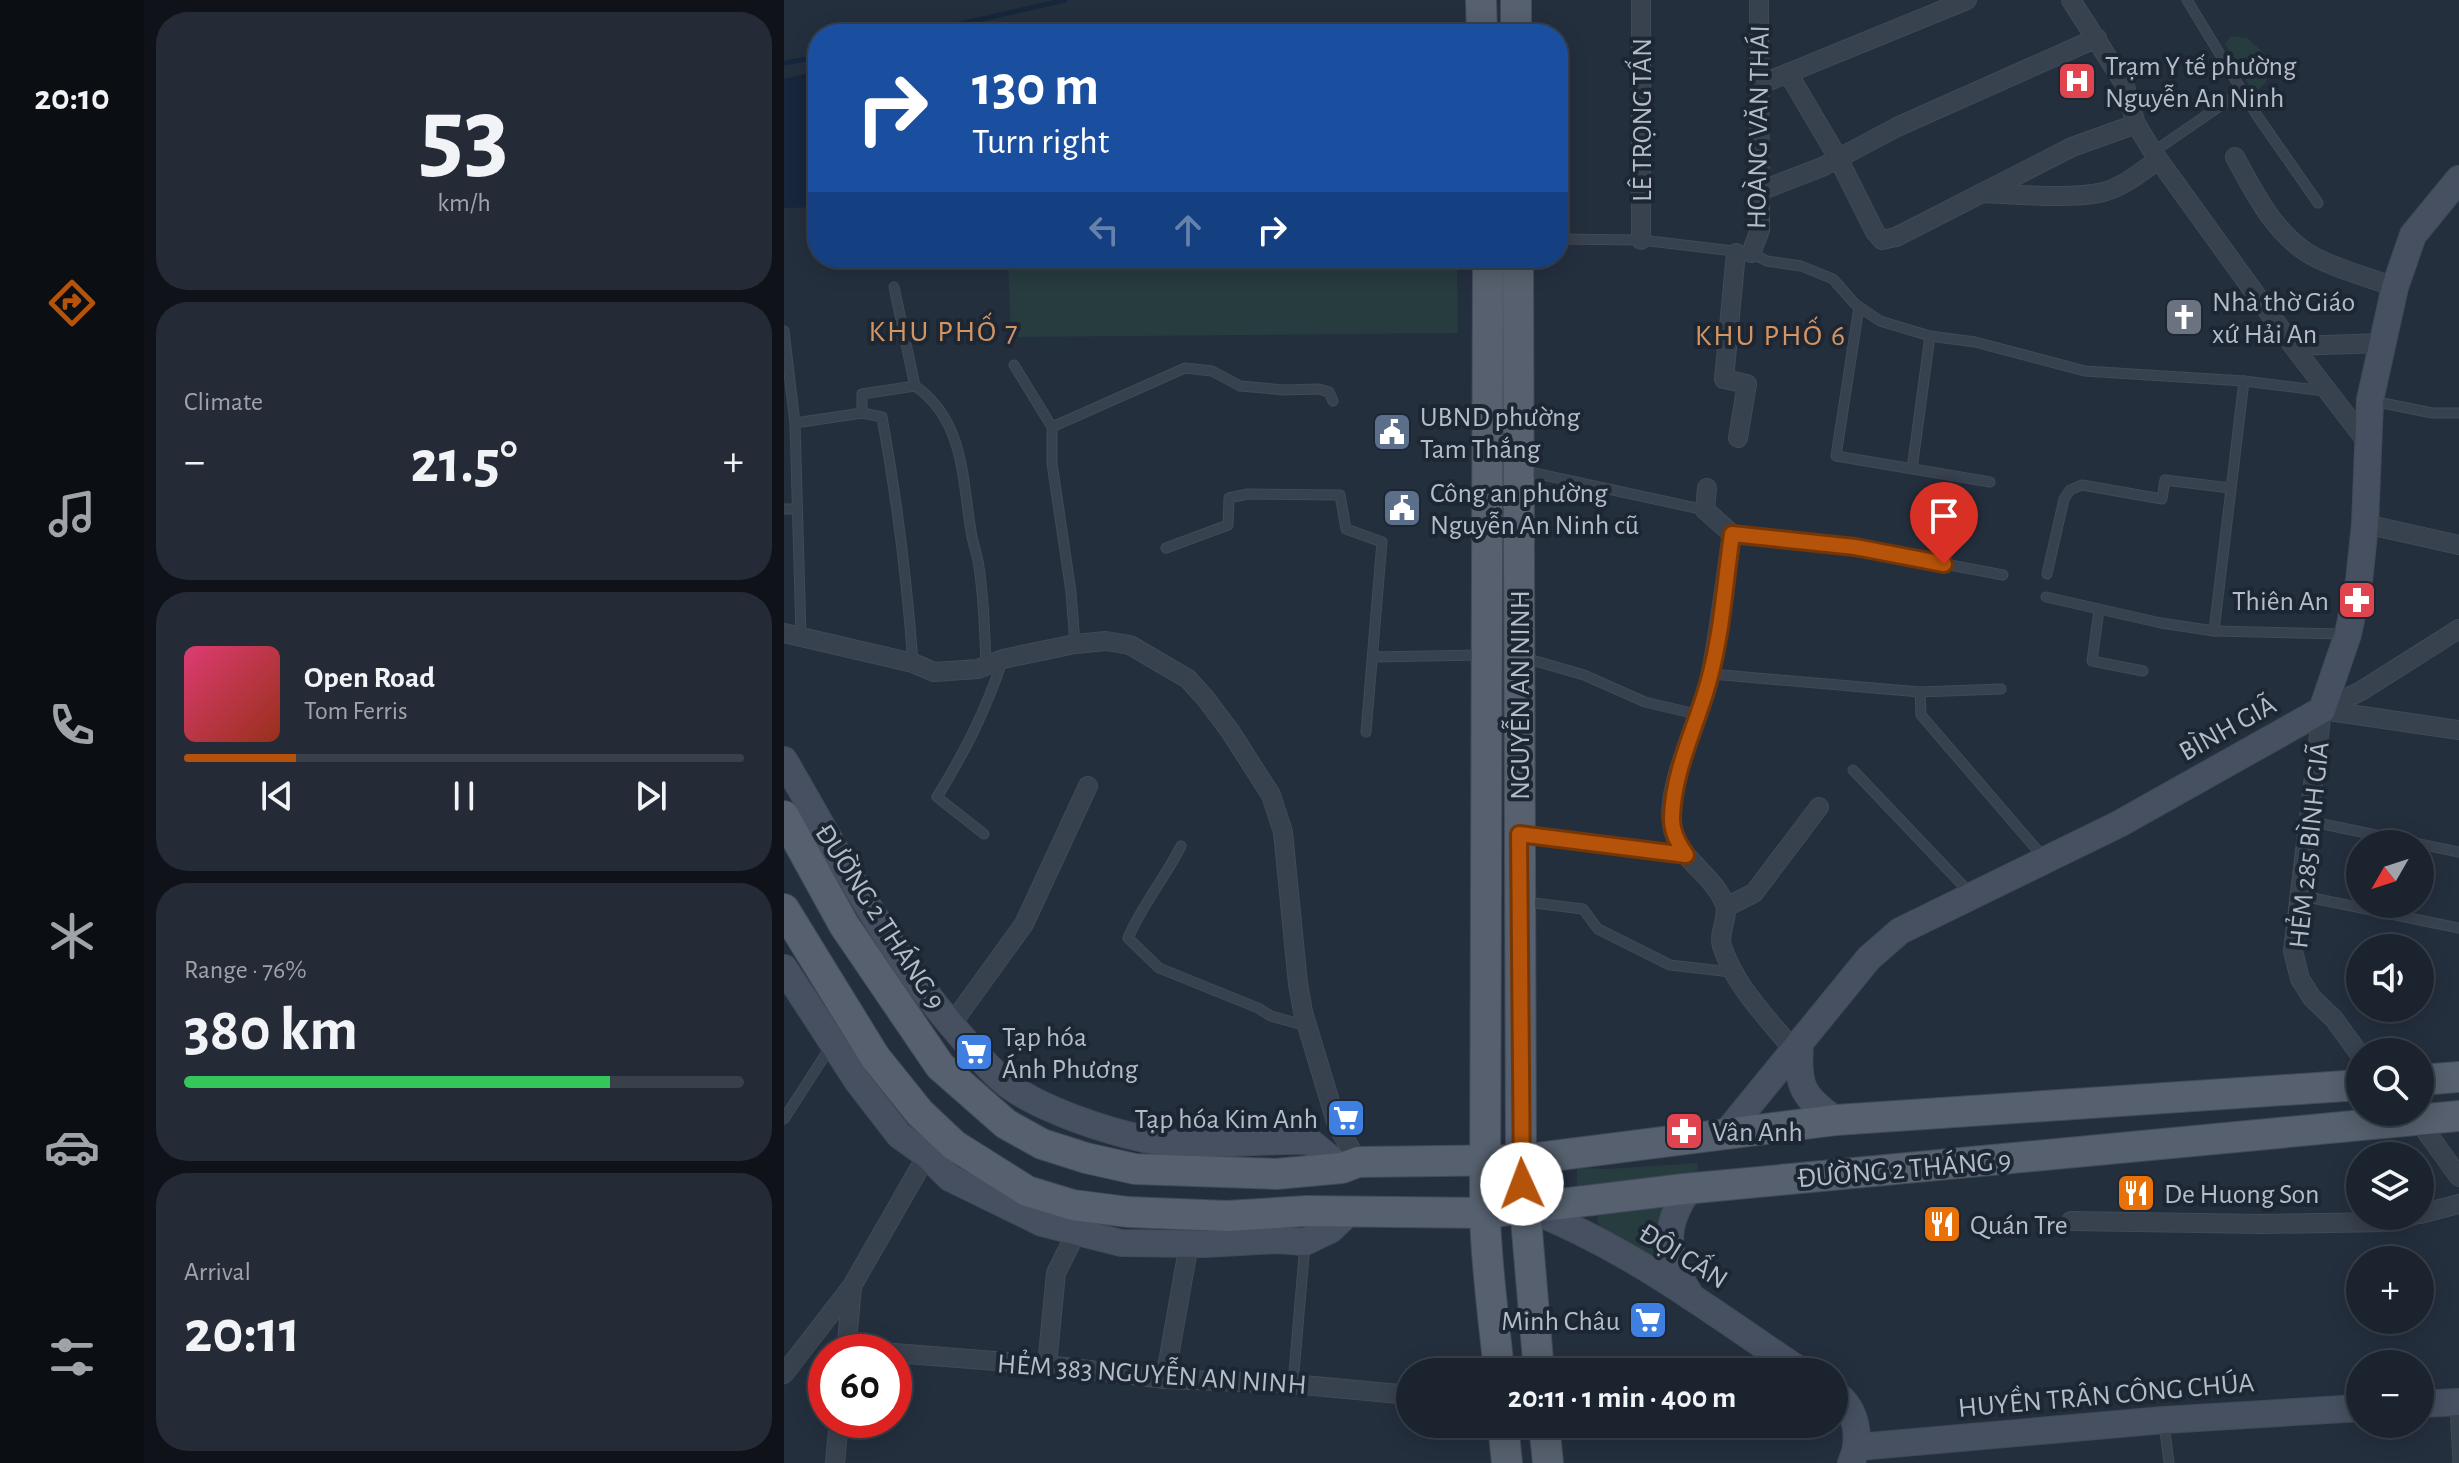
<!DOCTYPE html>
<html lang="en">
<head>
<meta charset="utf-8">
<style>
	:root { --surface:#1b232e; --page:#242b36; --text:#f1f3f6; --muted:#a0a4aa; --line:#39404a; --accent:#b45309 }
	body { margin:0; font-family:"Alegreya Sans",sans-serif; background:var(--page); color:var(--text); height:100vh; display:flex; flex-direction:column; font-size:30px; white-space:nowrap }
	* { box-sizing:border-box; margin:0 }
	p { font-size:26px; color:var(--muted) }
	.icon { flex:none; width:44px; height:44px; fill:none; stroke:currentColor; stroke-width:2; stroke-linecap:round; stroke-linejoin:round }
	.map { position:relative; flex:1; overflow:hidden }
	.drawer { display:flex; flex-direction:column; gap:12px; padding:12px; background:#0f1319; width:640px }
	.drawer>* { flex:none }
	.guide { position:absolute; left:24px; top:24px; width:760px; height:244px; border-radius:32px; box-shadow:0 4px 20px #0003,0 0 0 2px var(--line); background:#1a4fa0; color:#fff; overflow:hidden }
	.needle { width:52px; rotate:231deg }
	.tools { position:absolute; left:1562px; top:830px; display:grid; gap:16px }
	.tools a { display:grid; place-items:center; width:88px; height:88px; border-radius:50%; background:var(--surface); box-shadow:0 4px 20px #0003,0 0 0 2px var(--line); font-size:40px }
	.speed { position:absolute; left:24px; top:1334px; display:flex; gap:16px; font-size:40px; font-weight:700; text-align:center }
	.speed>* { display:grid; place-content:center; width:104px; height:104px; border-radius:50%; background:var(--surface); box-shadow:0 4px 20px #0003,0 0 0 2px var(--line); line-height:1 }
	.speed .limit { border:12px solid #d22; background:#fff; color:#111 }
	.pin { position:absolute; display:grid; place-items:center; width:68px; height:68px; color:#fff; margin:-82px -34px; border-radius:50% 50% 50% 0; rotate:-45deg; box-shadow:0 0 8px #0007 }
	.pin .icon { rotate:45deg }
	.me { position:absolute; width:88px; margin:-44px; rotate:358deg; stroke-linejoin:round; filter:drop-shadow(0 0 6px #0008) }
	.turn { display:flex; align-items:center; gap:28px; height:168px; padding:0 32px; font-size:36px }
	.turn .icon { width:104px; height:104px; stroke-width:2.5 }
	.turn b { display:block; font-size:56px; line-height:68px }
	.lanes { display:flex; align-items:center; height:76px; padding:0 32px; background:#0003; justify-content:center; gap:40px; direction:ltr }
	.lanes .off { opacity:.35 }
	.big { font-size:60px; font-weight:700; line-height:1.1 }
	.drawer .card { flex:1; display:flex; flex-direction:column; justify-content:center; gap:12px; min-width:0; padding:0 28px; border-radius:32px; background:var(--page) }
	.drawer .dial { align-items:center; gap:0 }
	.dial b { font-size:104px; line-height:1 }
	.song { display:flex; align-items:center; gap:24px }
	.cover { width:96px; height:96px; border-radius:12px; background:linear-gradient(135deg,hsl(340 70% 55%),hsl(10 70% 35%)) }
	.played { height:8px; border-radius:4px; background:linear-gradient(90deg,var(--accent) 20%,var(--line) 20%) }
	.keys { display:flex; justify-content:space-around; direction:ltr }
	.heat { display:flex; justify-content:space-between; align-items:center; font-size:44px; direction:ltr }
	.charge { height:12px; border-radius:6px; background:linear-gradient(90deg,#34c759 76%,var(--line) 0) }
	.trip { position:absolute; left:612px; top:1358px; width:452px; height:80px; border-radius:40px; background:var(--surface); box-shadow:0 4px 20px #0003,0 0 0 2px var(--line); font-weight:700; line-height:80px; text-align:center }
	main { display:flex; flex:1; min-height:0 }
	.dock { display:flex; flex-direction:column; width:144px; justify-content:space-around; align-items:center; background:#0b0e12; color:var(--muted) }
	.dock .icon { width:56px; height:56px }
	.dock .current { color:var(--accent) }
	.dock b { font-size:36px; color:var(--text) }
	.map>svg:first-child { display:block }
	.green { fill:#263c3f }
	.water { fill:#17263c }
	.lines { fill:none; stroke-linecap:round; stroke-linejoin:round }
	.stream { stroke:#17263c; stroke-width:5 }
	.lane-casing { stroke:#414a57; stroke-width:11 }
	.street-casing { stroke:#414a57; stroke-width:20 }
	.secondary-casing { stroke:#414a57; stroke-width:28 }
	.primary-casing { stroke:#414a57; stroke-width:32 }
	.lane { stroke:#38414e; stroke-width:9 }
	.street { stroke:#38414e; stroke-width:18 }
	.secondary { stroke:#465061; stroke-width:26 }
	.primary { stroke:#56606e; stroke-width:30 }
	.route-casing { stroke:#753606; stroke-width:20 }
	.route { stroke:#b45309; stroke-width:14 }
	.labels { text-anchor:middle; stroke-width:8; stroke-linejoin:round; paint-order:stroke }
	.poi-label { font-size:28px; fill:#b4bcc9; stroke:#1d2633; text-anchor:start }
	.street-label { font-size:28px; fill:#b4bcc9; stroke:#1d2633 }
	.neighbourhood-label { font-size:30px; letter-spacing:2px; fill:#d59563; stroke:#1d2633 }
</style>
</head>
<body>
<main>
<nav class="dock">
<b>20:10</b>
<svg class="icon current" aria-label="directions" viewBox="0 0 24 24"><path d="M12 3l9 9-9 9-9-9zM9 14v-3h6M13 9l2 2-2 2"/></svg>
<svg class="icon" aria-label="music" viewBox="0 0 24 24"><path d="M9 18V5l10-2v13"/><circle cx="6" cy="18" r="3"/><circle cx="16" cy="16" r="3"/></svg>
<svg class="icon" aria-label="phone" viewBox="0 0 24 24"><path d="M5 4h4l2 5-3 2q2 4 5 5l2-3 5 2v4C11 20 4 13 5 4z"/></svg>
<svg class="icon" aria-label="climate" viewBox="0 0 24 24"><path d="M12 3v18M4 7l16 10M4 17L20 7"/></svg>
<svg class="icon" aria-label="car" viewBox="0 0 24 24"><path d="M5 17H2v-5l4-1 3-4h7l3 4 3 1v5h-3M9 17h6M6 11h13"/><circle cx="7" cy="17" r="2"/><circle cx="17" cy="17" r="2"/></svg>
<svg class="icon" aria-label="filters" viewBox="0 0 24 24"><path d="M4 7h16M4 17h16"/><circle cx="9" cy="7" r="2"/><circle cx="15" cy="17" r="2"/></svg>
</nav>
<section class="drawer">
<div class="card dial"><b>53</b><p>km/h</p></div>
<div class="card"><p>Climate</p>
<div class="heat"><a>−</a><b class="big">21.5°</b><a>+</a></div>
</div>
<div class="card">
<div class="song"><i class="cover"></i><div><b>Open Road</b><p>Tom Ferris</p></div></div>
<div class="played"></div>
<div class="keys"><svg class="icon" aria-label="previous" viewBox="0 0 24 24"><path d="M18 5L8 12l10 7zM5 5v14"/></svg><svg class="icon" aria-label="pause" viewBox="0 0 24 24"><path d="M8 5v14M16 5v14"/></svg><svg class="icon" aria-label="next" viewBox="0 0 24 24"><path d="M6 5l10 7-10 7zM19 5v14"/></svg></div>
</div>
<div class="card"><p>Range · 76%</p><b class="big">380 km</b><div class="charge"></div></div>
<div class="card"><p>Arrival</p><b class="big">20:11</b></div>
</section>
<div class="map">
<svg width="1675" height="1463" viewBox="0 0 1675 1463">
	<rect width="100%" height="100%" fill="#242f3e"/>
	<g class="green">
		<polygon points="1447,36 1463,38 1488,60 1482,82 1470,94 1441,43"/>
		<polygon points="224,258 673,258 674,333 227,337"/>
		<polygon points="914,1163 913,1173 858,1179 793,1193 793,1168 824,1169"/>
		<polygon points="885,1205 884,1273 815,1227 813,1216"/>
	</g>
	<polygon class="water" points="34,71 34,207 0,208 0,79"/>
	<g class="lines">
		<g class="stream">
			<polyline points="132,34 281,0"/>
			<polyline points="0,63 34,57"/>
		</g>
		<defs>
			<g id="lane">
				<polyline points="1403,0 1472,114 1534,203"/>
				<polyline points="1369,152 1458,91"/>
				<polyline points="774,239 857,240 967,253 983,261 1017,266 1049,279 1071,304 1096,321 1146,336 1191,342 1301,371 1460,381 1541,391"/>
				<polyline points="110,287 131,386"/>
				<polyline points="1075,307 1052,456 1206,482"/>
				<polyline points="0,331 11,423 17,635"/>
				<polyline points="230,365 268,427 268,463 287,592 291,644"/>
				<polyline points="1589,401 1648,413 1675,413"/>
				<polyline points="11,423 78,413"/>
				<polyline points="268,427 401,368 428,371 456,386 501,390 535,389 545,392 549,401"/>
				<polyline points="1128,469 1146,336"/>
				<polyline points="741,471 921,510"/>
				<polyline points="0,509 12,509"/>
				<polyline points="948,534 1071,547 1219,575"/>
				<polyline points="382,548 444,525 445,498 464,494 556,495 562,529 598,542 582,732"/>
				<polyline points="1263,574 1280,499 1286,490 1298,485 1378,499 1381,480 1446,488"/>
				<polyline points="1262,597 1377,623 1430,631 1560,634"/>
				<polyline points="1315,610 1308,661 1359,671"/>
				<polyline points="1430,631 1460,381"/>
				<polyline points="589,657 697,655"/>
				<polyline points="741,658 800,675 861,702 916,715"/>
				<path d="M129,663C123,581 113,499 98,417L78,413V394L131,386C182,421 178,483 188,537C190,547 194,557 195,567C200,600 201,633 202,666"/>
				<polyline points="927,674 1136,692 1217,689"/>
				<polyline points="1136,692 1137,715 1260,858"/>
				<polyline points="1069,770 1186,893"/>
				<polyline points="1524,821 1675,852"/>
				<path d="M200,834L153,797C182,750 201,712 219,659"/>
				<polyline points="739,835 899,855"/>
				<path d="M397,846C381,878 358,905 344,938L375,968L474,1008L487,1016L523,1026"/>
				<polyline points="1514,895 1675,928"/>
				<polyline points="742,902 799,909 814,929 886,965 947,972"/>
				<polyline points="0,1119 47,1046"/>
				<polyline points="509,1384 521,1244"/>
				<polyline points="1671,1405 1674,1463"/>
				<polyline points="1380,1423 1385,1463"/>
			</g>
			<g id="street">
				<polyline points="1287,0 1340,83 1352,124 1369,152 1509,346 1586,446"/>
				<polyline points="1004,73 1054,158 1091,232 1098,240 1112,237 1288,147 1352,124"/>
				<polyline points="975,85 1183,0"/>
				<path d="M1451,157C1470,192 1488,229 1522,252C1543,266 1586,278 1611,287"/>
				<polyline points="976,191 1038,167 1113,127 1313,38"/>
				<path d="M1197,193C1232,194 1286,200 1319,192C1339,187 1357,172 1374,160"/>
				<polyline points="857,240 857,0"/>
				<polyline points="952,253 940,379 963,384 954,438"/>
				<polyline points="967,253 976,230 975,0"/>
				<polyline points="1509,346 1598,343"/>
				<path d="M923,488L921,510L948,534C941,580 936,626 927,672C919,716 874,795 891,836C901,863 931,877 941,905C945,917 934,933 938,946C951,987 984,1018 1010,1051"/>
				<polyline points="1581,524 1675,545"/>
				<polyline points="0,633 129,663 150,672 194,669 219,659 291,644 322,641 346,645 404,679 422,699 446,731 487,795 499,832 514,984 519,1012 553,1125 574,1162"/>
				<polyline points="1538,710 1509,951 1516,979 1528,998 1550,1019 1576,1055"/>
				<polyline points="1538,710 1577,691 1675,629"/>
				<polyline points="1538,710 1675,730"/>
				<polyline points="942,907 970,893 1035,807"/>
				<polyline points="167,1025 240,924 304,786"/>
				<polyline points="1633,1119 1675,1177"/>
				<polyline points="1636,1214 1675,1204"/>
				<polyline points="1287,1221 1478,1224 1606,1222 1628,1216"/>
				<polyline points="62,1349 94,1352"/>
				<polyline points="62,1352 68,1287"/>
				<polyline points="110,1353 263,1365 381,1379 509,1384 626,1395"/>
				<polyline points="263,1365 272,1273 292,1233"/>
				<polyline points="0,1374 68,1286 143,1155"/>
				<polyline points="381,1379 405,1244"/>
				<polyline points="51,1463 55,1420"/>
			</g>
			<g id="secondary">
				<path d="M0,760C55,854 104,953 176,1035C192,1053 207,1072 227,1087C259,1110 322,1131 361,1139C414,1150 471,1139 525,1141L558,1168"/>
				<polyline points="0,968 74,1082 115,1135 143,1155 166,1178 258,1223 337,1243 420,1244 493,1240 521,1242 546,1230 565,1212"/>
				<path d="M1016,1043C1013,1085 1017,1096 1052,1120"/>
				<polyline points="943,1132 1085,958 1116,931 1335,824 1538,710 1564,634 1575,581 1581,524 1586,400 1611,287 1629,235 1675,179"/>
				<path d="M740,1207C846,1248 925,1310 1018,1372"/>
				<path d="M905,1293C881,1255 878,1225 906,1188"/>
				<path d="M1050,1393C1073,1408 1078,1439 1067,1463"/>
				<polyline points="1636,1404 1675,1402"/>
				<polyline points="1074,1447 1380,1420 1576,1408"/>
			</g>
			<g id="primary">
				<polyline points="697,0 698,34"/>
				<polyline points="732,0 732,34"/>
				<path d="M704,258L701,1213C702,1266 710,1319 715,1372"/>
				<polyline points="734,258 737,1160 755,1372"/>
				<polyline points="0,816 60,925 156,1066 222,1124 258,1144 302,1158 351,1169 492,1174 558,1168 574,1162 737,1160 1052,1120 1576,1085"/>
				<polyline points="0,909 91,1057 136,1113 170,1145 243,1191 289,1205 344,1212 443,1216 523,1211 701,1213 900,1189 1675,1116"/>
				<polyline points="1636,1080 1675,1077"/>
				<polyline points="719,1424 723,1463"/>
				<polyline points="760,1424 764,1463"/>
			</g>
		</defs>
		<use href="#lane" class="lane-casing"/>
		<use href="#street" class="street-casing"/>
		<use href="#secondary" class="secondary-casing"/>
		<use href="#primary" class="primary-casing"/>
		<use href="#lane" class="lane"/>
		<use href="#street" class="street"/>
		<use href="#secondary" class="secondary"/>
		<use href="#primary" class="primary"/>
	</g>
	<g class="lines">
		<defs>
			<path id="route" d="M738,1184L735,834L902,855C894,843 887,831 888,816C890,768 913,725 925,680C938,633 941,582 948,534L1071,547L1160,564"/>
		</defs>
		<use href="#route" class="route-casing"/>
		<use href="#route" class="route"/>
	</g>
	<defs>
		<symbol id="hospital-square" viewBox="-11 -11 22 22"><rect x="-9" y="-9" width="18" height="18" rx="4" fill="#e0444e" stroke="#1d2633"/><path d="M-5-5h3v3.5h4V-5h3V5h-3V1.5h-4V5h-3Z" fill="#fff"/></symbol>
		<symbol id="church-square" viewBox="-11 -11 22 22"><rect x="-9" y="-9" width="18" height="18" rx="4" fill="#6b7280" stroke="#1d2633"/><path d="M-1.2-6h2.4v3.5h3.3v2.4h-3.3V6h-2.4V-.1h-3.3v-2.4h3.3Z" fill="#fff"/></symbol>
		<symbol id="civic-square" viewBox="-11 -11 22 22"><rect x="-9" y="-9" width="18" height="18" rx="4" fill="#5c6f8a" stroke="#1d2633"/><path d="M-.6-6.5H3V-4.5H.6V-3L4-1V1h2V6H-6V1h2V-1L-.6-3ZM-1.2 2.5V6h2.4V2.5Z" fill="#fff"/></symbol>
		<symbol id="pharmacy-square" viewBox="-11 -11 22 22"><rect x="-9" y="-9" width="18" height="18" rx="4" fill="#e0444e" stroke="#1d2633"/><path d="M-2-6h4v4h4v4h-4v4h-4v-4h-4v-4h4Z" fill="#fff"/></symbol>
		<symbol id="supermarket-square" viewBox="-11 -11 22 22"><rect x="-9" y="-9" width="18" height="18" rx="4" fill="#3f7fe0" stroke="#1d2633"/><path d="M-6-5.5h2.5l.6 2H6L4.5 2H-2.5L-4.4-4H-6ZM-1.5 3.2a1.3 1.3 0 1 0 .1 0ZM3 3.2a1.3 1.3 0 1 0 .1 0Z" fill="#fff"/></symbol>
		<symbol id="restaurant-square" viewBox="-11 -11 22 22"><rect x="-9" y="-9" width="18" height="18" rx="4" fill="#e8710a" stroke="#1d2633"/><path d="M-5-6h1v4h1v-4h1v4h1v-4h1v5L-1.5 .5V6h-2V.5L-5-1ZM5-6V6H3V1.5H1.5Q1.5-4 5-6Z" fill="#fff"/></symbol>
	</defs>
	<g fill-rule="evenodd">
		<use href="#hospital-square" x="1271" y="59" width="44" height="44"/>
		<use href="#church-square" x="1378" y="295" width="44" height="44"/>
		<use href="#civic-square" x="586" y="410" width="44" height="44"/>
		<use href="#civic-square" x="596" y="486" width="44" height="44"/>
		<use href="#pharmacy-square" x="1551" y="578" width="44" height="44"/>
		<use href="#supermarket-square" x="168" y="1030" width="44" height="44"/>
		<use href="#supermarket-square" x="540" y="1096" width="44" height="44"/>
		<use href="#pharmacy-square" x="878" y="1109" width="44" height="44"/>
		<use href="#restaurant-square" x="1330" y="1171" width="44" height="44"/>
		<use href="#restaurant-square" x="1136" y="1202" width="44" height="44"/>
		<use href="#supermarket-square" x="842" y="1298" width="44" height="44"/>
	</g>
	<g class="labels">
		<g class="poi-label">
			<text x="1321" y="75">Trạm Y tế phường<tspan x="1321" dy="32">Nguyễn An Ninh</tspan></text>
			<text x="1428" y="311">Nhà thờ Giáo<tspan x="1428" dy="32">xứ Hải An</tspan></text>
			<text x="636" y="426">UBND phường<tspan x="636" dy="32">Tam Thắng</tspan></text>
			<text x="646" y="502">Công an phường<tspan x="646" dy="32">Nguyễn An Ninh cũ</tspan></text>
			<text x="1545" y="610" text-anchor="end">Thiên An</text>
			<text x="218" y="1046">Tạp hóa<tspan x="218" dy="32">Ánh Phương</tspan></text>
			<text x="534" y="1128" text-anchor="end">Tạp hóa Kim Anh</text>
			<text x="928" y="1141">Vân Anh</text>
			<text x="1380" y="1203">De Huong Son</text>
			<text x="1186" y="1234">Quán Tre</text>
			<text x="836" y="1330" text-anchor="end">Minh Châu</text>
		</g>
		<g class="street-label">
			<text transform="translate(857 120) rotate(-90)" y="10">LÊ TRỌNG TẤN</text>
			<text transform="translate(973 127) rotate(-89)" y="10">HOÀNG VĂN THÁI</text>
			<text transform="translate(735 695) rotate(-90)" y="10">NGUYỄN AN NINH</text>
			<text transform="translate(1443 727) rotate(-29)" y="10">BÌNH GIÃ</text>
			<text transform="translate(1524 845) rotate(-84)" y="10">HẺM 285 BÌNH GIÃ</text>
			<text transform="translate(97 916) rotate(57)" y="10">ĐƯỜNG 2 THÁNG 9</text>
			<text transform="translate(1120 1168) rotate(-5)" y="10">ĐƯỜNG 2 THÁNG 9</text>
			<text transform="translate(900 1255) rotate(32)" y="10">ĐỘI CẤN</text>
			<text transform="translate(368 1373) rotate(4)" y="10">HẺM 383 NGUYỄN AN NINH</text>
			<text transform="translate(1322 1394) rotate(-5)" y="10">HUYỀN TRÂN CÔNG CHÚA</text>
		</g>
		<g class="neighbourhood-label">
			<text x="160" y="341">KHU PHỐ 7</text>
			<text x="987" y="345">KHU PHỐ 6</text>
		</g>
	</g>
</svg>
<div class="tools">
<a><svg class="needle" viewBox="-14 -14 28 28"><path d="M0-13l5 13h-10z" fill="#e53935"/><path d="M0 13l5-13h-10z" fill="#a0a4aa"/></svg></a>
<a><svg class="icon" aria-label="sound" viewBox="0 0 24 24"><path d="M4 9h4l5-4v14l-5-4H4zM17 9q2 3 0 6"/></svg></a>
<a><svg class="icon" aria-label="search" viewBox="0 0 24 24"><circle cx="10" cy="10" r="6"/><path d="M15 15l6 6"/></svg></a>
<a><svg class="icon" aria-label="layers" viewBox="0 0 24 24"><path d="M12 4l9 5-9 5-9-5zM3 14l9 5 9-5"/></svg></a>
<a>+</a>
<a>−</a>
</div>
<div class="speed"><div class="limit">60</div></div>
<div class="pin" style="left:1160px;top:564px;background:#d93025"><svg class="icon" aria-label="arrive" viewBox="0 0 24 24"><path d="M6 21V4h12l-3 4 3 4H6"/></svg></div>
<svg class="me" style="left:738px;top:1184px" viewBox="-20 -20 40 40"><circle r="19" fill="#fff"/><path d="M0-13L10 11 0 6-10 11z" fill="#b45309"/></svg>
<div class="trip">20:11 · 1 min · 400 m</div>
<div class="guide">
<div class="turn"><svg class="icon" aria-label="right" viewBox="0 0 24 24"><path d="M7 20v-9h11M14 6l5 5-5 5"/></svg><div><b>130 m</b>Turn right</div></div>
<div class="lanes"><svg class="icon off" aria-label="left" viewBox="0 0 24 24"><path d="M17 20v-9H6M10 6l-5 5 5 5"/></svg><svg class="icon off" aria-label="ahead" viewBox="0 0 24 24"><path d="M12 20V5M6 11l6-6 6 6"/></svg><svg class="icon" aria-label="right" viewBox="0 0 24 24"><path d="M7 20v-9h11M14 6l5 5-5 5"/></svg></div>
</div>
</div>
</main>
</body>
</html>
